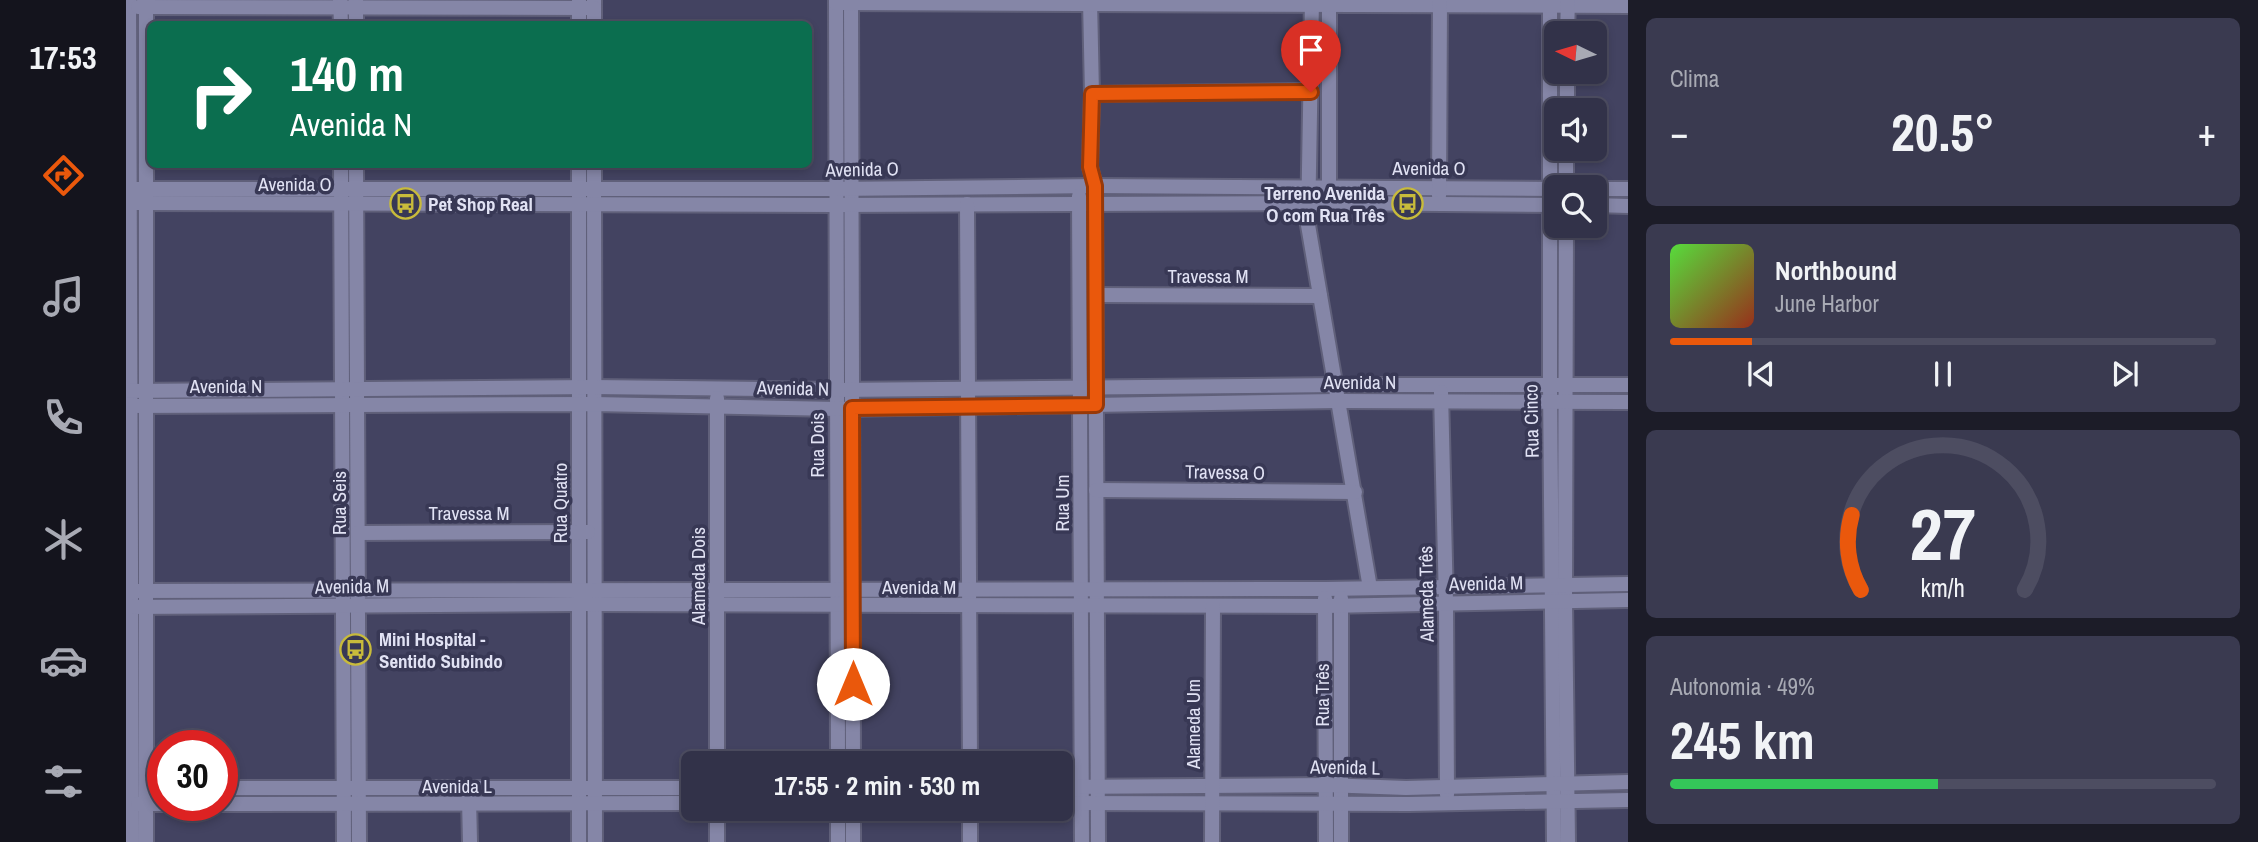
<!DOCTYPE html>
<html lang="pt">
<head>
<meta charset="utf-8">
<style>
	:root { --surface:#323249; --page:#3a3a50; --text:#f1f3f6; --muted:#a8aab4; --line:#4d4d61; --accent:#ea580c }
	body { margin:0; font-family:"Archivo Narrow",sans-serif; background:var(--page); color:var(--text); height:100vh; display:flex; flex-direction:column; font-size:26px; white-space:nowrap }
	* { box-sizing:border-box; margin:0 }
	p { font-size:23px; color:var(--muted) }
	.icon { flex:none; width:38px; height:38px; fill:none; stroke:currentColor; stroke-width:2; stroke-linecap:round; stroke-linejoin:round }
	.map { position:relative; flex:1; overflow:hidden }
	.details { display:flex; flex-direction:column; gap:18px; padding:18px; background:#1c1c28; width:630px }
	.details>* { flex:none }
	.hud { position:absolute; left:21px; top:21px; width:665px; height:147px; border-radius:10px; box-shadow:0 4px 10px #0003,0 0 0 2px var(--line); background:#0b6e4f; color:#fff; overflow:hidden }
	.needle { width:46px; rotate:275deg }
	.fabs { position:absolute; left:1418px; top:21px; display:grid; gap:14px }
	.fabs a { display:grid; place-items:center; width:63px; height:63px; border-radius:10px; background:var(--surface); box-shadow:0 4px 10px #0003,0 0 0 2px var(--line); font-size:35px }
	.speed { position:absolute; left:21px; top:730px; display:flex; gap:14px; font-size:35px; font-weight:700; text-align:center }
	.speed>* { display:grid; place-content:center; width:91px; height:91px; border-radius:50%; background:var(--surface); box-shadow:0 4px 10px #0003,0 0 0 2px var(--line); line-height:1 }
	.speed .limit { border:10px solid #d22; background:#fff; color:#111 }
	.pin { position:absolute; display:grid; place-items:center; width:60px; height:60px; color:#fff; margin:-72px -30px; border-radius:50% 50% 50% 0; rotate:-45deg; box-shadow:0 0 7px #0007 }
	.pin .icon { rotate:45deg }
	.me { position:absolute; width:77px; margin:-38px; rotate:0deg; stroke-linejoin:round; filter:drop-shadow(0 0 5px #0008) }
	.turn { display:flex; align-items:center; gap:24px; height:147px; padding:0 28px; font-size:32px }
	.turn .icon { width:91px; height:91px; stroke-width:2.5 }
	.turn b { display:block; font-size:49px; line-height:60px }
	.big { font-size:52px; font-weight:700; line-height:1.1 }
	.details .widget { flex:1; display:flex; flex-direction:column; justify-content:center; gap:10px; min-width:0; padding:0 24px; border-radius:10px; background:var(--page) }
	.details .dial { align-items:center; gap:0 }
	.dial svg { height:182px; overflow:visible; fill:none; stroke:var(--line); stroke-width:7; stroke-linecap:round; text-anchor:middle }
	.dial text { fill:var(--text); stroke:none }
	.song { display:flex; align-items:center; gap:21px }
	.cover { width:84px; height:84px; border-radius:10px; background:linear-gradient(135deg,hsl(110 70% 55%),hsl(10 70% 35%)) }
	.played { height:7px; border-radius:4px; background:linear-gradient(90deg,var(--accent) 15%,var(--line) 15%) }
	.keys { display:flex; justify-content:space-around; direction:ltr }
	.heat { display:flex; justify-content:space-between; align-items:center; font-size:38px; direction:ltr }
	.charge { height:10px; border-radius:5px; background:linear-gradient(90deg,#34c759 49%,var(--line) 0) }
	.trip { position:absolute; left:555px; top:751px; width:392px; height:70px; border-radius:10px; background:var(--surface); box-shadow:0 4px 10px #0003,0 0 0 2px var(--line); font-weight:700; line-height:70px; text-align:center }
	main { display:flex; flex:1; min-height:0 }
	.dock { display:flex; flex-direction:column; width:126px; justify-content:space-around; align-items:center; background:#14141d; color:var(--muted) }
	.dock .icon { width:49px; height:49px }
	.dock .on { color:var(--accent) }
	.dock b { font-size:32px; color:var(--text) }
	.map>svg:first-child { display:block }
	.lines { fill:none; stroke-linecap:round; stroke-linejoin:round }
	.minor-casing { stroke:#60607a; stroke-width:18 }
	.minor { stroke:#8586a7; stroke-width:14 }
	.route-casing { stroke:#983908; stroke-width:18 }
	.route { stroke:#ea580c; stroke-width:12 }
	.labels { text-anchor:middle; stroke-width:7; stroke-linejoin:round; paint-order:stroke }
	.street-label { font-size:19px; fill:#e1e2f4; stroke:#383855 }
	.poi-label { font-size:19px; font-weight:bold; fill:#e1e2f4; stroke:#383855; text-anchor:start }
</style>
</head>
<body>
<main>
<nav class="dock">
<b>17:53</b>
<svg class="icon on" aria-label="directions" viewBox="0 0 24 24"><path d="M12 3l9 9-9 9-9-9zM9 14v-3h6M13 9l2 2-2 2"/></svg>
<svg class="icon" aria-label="music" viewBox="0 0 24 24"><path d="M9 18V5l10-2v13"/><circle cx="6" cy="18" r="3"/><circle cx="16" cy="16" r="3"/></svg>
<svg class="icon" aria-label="phone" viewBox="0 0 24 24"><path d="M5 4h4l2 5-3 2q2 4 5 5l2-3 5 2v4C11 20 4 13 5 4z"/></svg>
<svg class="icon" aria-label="climate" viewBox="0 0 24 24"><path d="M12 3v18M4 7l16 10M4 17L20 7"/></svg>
<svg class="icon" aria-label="car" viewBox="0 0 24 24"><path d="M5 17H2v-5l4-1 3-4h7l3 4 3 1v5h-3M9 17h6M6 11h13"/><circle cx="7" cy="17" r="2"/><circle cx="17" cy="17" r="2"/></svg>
<svg class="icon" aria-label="filters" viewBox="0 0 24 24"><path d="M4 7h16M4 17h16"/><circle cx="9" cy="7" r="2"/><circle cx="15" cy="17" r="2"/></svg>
</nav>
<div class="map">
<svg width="1502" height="842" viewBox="0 0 1502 842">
	<rect width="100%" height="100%" fill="#434361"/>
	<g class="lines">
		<defs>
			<g id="minor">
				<polyline points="3,0 6,842"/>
				<polyline points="214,0 215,24"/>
				<polyline points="230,0 230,24"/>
				<polyline points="468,0 468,24"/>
				<polyline points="710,0 712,763"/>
				<polyline points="725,0 727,763"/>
				<polyline points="964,0 966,94 964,167 969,186 969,204 972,842"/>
				<polyline points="1186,0 1182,225 1244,588"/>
				<polyline points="1203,0 1203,194"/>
				<polyline points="1424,0 1424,384 1428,842"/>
				<polyline points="710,3 1502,6"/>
				<polyline points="12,7 468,8"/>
				<polyline points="453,24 453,1"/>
				<polyline points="1441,33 1442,0"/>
				<polyline points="966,94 1185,91"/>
				<polyline points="1441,110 1441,72"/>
				<polyline points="215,164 218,842"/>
				<polyline points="230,164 233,842"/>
				<polyline points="453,164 453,842"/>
				<polyline points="468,164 469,842"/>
				<polyline points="1440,187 1440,149"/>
				<polyline points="0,189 710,189 969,186 1430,189"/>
				<polyline points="1468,189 1502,189"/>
				<polyline points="953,196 956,842"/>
				<polyline points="1313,196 1314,0"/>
				<polyline points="0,203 710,205 1203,203 1430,205"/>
				<polyline points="841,204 844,763"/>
				<polyline points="1468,205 1502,206"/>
				<polyline points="1440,226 1439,601 1442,842"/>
				<polyline points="969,295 1194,296"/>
				<polyline points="0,391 467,387 711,390 1210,385 1502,385"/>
				<polyline points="1315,392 1320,603 1321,795"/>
				<polyline points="0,406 468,404 711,409 1212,401 1502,402"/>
				<polyline points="970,490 1229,492"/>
				<polyline points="232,533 462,532"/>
				<polyline points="0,591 1199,589 1502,584"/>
				<polyline points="1199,598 1200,842"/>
				<polyline points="1215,598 1215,842"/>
				<polyline points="0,607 453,604 1199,606 1502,600"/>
				<polyline points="591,763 591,398"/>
				<polyline points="934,787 1200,785 1280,788 1502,782"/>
				<polyline points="96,788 567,788"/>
				<polyline points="343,798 344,842"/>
				<polyline points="934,803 1283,804 1502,800"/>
				<polyline points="12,804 37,804"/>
				<polyline points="96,804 567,803"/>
				<polyline points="591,808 591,842"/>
				<polyline points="712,808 712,842"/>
				<polyline points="727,808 727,842"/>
				<polyline points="844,808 844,842"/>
				<polyline points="20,842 20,0"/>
				<polyline points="1086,842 1087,606"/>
			</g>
		</defs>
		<use href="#minor" class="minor-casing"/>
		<use href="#minor" class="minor"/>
	</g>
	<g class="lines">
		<defs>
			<polyline id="route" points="727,684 726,408 970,405 969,186 964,167 966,94 1185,92"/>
		</defs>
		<use href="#route" class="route-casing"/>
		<use href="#route" class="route"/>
	</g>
	<defs>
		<symbol id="bus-ring" viewBox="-11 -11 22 22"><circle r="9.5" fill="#383855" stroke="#c8bb3b" stroke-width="1.5"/><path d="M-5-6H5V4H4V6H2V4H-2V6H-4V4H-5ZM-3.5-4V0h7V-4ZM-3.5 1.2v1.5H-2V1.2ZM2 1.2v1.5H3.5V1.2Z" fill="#c8bb3b"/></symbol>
	</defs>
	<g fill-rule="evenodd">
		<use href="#bus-ring" x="262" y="186" width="35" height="35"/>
		<use href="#bus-ring" x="1264" y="186" width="35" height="35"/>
		<use href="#bus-ring" x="212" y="632" width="35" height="35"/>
	</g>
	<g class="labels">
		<g class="street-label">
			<text x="1303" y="175">Avenida O</text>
			<text transform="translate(736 169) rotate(-1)" y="7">Avenida O</text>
			<text x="169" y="191">Avenida O</text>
			<text x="1082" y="283">Travessa M</text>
			<text x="1234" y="389">Avenida N</text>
			<text x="100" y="393">Avenida N</text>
			<text transform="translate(667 388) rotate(1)" y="7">Avenida N</text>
			<text transform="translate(1405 421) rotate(-91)" y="7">Rua Cinco</text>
			<text transform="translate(691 445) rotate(-90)" y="7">Rua Dois</text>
			<text transform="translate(1099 472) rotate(1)" y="7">Travessa O</text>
			<text transform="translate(213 503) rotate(-90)" y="7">Rua Seis</text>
			<text transform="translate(434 503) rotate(-90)" y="7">Rua Quatro</text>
			<text transform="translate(936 503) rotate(-90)" y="7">Rua Um</text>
			<text x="343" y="520">Travessa M</text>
			<text transform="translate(572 576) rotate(-90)" y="7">Alameda Dois</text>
			<text transform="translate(1360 583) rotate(-1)" y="7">Avenida M</text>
			<text transform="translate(226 586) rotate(-1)" y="7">Avenida M</text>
			<text x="793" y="594">Avenida M</text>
			<text transform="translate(1300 594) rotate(-91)" y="7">Alameda Três</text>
			<text transform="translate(1196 695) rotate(-90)" y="7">Rua Três</text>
			<text transform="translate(1067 724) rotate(-90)" y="7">Alameda Um</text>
			<text transform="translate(1219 767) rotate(1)" y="7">Avenida L</text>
			<text x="331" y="793">Avenida L</text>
		</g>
		<g class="poi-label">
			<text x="1259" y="200" text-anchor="end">Terreno Avenida<tspan x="1259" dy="22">O com Rua Três</tspan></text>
			<text x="302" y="211">Pet Shop Real</text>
			<text x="253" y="646">Mini Hospital -<tspan x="253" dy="22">Sentido Subindo</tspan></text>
		</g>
	</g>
</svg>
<div class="fabs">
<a><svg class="needle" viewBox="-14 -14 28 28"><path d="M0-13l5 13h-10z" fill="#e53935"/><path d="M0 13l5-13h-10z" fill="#a8aab4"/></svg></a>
<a><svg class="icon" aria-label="sound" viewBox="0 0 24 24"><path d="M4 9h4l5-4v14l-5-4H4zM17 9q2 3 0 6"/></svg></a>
<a><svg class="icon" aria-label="search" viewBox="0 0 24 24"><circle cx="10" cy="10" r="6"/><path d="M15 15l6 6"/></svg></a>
</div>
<div class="speed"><div class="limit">30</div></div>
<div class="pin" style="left:1185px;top:92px;background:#d93025"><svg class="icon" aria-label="arrive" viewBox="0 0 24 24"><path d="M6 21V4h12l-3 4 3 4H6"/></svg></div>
<svg class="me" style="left:727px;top:684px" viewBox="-20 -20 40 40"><circle r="19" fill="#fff"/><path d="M0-13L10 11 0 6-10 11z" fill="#ea580c"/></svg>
<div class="trip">17:55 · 2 min · 530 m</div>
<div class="hud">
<div class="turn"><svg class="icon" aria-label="right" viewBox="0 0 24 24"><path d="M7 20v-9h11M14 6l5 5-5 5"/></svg><div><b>140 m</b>Avenida N</div></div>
</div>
</div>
<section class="details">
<div class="widget"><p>Clima</p>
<div class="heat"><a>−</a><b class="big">20.5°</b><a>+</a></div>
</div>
<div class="widget">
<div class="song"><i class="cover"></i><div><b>Northbound</b><p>June Harbor</p></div></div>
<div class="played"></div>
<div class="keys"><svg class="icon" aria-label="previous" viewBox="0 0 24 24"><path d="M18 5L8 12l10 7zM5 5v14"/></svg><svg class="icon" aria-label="pause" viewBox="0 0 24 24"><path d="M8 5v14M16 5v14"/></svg><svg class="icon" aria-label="next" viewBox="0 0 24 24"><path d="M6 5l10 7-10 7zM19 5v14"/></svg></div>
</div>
<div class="widget dial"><svg viewBox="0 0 100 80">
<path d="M14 69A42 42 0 1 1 86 69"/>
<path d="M14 69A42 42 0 0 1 10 36" stroke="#ea580c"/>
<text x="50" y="56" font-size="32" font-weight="700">27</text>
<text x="50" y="72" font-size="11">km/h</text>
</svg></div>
<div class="widget"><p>Autonomia · 49%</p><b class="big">245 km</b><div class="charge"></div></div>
</section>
</main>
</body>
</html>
